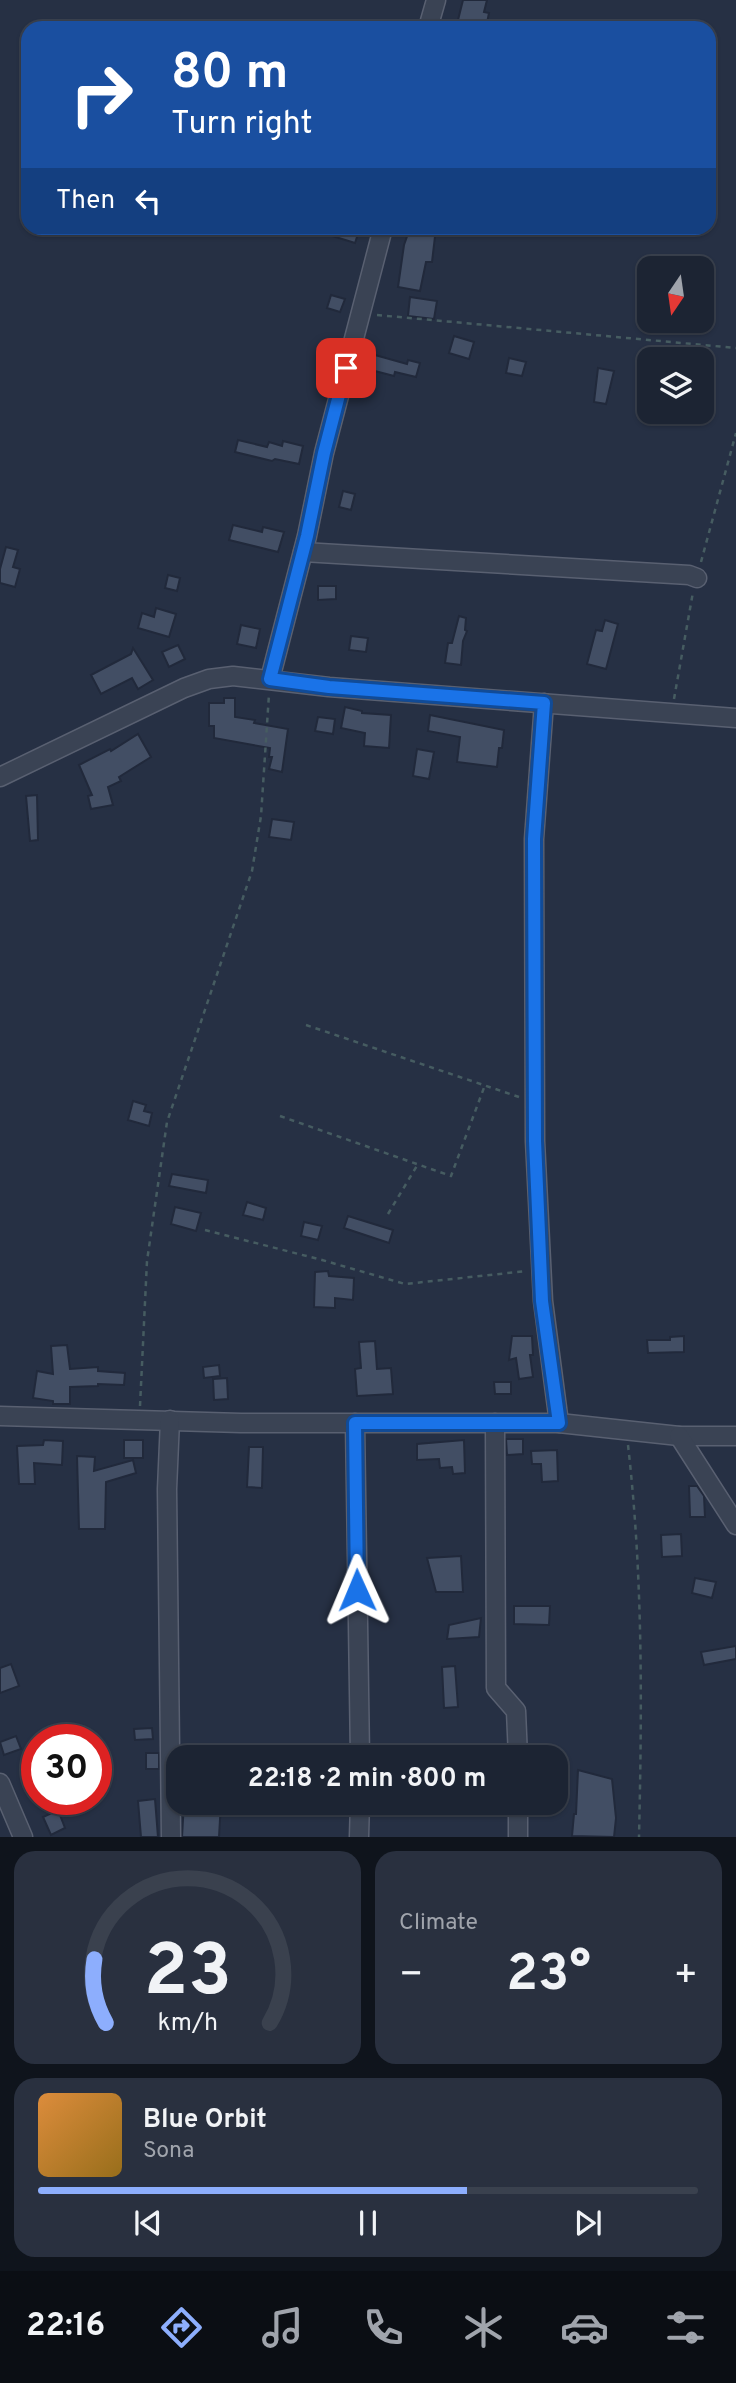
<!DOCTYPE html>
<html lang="en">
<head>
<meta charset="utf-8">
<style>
	:root { --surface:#1c2433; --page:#29303f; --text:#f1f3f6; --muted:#a0a4ac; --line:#3a414e; --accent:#8daefd }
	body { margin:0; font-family:Overpass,sans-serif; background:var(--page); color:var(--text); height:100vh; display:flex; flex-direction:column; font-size:26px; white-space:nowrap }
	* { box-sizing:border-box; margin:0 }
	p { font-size:23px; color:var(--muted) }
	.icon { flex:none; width:38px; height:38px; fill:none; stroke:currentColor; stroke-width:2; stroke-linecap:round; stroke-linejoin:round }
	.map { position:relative; height:1837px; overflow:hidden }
	.panel { display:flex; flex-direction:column; gap:14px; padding:14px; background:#0f141c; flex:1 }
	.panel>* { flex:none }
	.guide { position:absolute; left:21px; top:21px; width:695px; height:214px; border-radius:21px; box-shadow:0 2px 5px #0004,0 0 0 2px var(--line); background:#1a4fa0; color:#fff; overflow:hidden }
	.needle { width:46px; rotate:193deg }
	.buttons { position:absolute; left:637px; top:256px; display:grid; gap:14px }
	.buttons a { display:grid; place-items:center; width:77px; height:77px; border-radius:14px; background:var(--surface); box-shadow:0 2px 5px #0004,0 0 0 2px var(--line); font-size:35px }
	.speed { position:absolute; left:21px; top:1724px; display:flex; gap:14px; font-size:35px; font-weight:700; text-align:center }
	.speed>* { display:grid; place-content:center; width:91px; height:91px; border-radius:50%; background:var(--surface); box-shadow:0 2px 5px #0004,0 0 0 2px var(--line); line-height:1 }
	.speed .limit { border:10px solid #d22; background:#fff; color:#111 }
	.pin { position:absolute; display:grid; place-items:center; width:60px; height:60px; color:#fff; margin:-30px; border-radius:14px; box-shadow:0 4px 10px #0006 }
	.me { position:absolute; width:77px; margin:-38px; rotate:359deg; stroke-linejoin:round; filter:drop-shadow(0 0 5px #0008) }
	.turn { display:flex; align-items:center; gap:24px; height:147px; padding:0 35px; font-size:32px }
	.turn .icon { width:91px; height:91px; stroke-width:2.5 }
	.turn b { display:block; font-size:49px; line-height:60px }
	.then { display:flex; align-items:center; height:66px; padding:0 35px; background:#0003; gap:14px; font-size:26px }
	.big { font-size:52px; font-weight:700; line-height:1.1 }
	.panel .widget { flex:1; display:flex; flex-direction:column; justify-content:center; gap:10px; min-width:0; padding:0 24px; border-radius:21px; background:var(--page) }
	.panel .dial { align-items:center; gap:0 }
	.dial svg { height:182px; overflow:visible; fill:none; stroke:var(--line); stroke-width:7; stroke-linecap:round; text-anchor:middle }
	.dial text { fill:var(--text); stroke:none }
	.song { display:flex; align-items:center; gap:21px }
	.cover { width:84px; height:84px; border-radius:10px; background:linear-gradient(135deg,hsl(30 70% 55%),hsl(40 70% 35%)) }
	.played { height:7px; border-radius:4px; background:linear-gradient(90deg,var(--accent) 65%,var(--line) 65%) }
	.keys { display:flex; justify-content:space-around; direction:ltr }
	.heat { display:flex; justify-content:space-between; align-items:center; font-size:38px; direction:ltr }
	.panel .tiles { flex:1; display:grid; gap:14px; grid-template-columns:1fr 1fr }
	.widget:last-child { grid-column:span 2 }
	.trip { position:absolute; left:166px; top:1745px; width:402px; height:70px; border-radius:21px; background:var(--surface); box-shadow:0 2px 5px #0004,0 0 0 2px var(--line); font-weight:700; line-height:70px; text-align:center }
	.tab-bar { display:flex; height:112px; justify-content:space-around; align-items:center; background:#0b0e14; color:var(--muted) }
	.tab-bar .icon { width:49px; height:49px }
	.tab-bar .active { color:var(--accent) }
	.tab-bar b { font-size:32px; color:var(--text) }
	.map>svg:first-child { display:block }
	.building { fill:#424e64; stroke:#21293b; stroke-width:2 }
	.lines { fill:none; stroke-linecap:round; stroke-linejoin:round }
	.minor-casing { stroke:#596071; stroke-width:21 }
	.path { stroke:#465c61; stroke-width:2.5; stroke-dasharray:5 5; stroke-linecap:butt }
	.minor { stroke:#3a4354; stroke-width:18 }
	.route-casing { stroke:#114b97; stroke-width:18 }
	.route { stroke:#1a73e8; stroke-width:12 }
</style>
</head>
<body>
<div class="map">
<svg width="736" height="1837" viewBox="0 0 736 1837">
	<rect width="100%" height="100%" fill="#263044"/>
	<g class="building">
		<polygon points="463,0 487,0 484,12 489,13 486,28 457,24"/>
		<polygon points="313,228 360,228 355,243 313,230"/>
		<polygon points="410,228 436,228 432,262 426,262 420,291 398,287 404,245"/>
		<polygon points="331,295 345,299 340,312 327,308"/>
		<polygon points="410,297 437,301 434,319 408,316"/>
		<polygon points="454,336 474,342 469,359 449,353"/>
		<polygon points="375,355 407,364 408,360 420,363 416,377 395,372 394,376 371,370"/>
		<polygon points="509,358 526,362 522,376 506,373"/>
		<polygon points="598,368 614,371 606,404 594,402"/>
		<polygon points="238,440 267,447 269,442 282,446 283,441 303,446 299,464 275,459 272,461 235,452"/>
		<polygon points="343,491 355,494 351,510 339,507"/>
		<polygon points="233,525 262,532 263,527 284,532 278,552 229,540"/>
		<polygon points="6,547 18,550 13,567 20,569 15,587 0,583 0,569"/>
		<polygon points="168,575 180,578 177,591 165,588"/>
		<polygon points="318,586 336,586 336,599 318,600"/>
		<polygon points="156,608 176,614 169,637 138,628 142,613 154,617"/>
		<polygon points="459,616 466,618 465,630 467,631 463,641 461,665 445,663 448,643 452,643"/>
		<polygon points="605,620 618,624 606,669 587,664 596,630 602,631"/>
		<polygon points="241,625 260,629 256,648 237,644"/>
		<polygon points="351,636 368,638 366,652 349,650"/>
		<polygon points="178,645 185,659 169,667 162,652"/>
		<polygon points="133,648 153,680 138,689 132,678 101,694 91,675 131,654"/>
		<polygon points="224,698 235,698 235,717 255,720 254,723 288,729 282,772 269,769 272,757 269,757 270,748 214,738 214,726 209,726 209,703 224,703"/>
		<polygon points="345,707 362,711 362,713 391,715 389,748 364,746 365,733 341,728"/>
		<polygon points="430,715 504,730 502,748 499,748 497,767 457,762 460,737 428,731"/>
		<polygon points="318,717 335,719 333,734 315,731"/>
		<polygon points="138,734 151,757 119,777 121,781 108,787 113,805 91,809 88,796 92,795 79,765 110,749 111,751"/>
		<polygon points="417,749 434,752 429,779 413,776"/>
		<polygon points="37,795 38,840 30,841 26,796"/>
		<polygon points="272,819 294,822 291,840 269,837"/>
		<polygon points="133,1101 146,1105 144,1111 152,1113 149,1126 128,1120"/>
		<polygon points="172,1174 208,1180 206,1193 169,1186"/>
		<polygon points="247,1202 266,1208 263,1220 243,1215"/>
		<polygon points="175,1207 201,1213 196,1231 171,1224"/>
		<polygon points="348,1216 393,1230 389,1243 344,1228"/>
		<polygon points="304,1222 322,1226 318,1240 301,1236"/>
		<polygon points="328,1271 329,1276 354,1278 353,1300 335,1298 335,1308 314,1307 315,1272"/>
		<polygon points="512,1336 532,1336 533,1355 530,1355 533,1377 519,1379 516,1358 509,1360"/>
		<polygon points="684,1336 684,1352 648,1353 647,1340 670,1340 670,1337"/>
		<polygon points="375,1341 377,1369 391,1368 393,1394 357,1396 355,1369 361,1368 359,1342"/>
		<polygon points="67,1345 70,1369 98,1367 98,1371 125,1373 124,1385 98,1384 98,1386 70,1387 70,1404 53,1404 53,1401 33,1398 37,1371 53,1374 51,1346"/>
		<polygon points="219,1365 220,1376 204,1378 203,1367"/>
		<polygon points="227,1378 228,1399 214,1400 213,1379"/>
		<polygon points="494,1382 511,1382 511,1394 495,1394"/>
		<polygon points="506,1439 523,1439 523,1454 507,1455"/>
		<polygon points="44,1440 63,1441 62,1465 34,1463 35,1484 19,1484 17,1446 43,1445"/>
		<rect x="124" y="1440" width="19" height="18"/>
		<polygon points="464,1440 465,1473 453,1474 452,1467 440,1468 439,1459 417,1460 417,1444"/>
		<polygon points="249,1447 263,1447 262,1488 247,1487"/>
		<polygon points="557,1450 558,1481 542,1482 541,1464 532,1464 531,1451"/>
		<polygon points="77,1456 95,1457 94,1471 133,1460 136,1473 106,1482 105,1529 79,1529"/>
		<polygon points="689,1486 697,1486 704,1496 705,1517 690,1517"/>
		<polygon points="681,1534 682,1556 662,1557 661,1535"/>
		<polygon points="461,1556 463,1592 436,1592 427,1558"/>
		<polygon points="695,1578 716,1582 712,1598 692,1593"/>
		<polygon points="514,1606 550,1606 549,1625 514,1624"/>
		<polygon points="481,1618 479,1637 447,1639 449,1625"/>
		<polygon points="736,1646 736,1659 704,1665 701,1652"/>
		<polygon points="11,1664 19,1686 0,1693 0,1668"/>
		<polygon points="455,1666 458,1707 444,1708 442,1667"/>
		<polygon points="152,1728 153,1739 135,1740 134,1729"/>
		<polygon points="16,1736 21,1749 4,1755 0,1742"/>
		<rect x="146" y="1753" width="13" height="16"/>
		<polygon points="578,1770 612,1779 616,1818 614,1837 572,1836 574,1814 576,1814"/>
		<polygon points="155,1799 158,1837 141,1837 138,1801"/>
		<polygon points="184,1802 221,1802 219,1837 182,1837"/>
		<polygon points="58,1810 65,1828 51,1835 43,1817"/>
	</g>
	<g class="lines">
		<defs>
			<g id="minor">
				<polyline points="428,28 436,0"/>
				<polyline points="303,552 689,575 697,578"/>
				<polyline points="270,679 307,536 324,453 383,228"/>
				<polyline points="544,703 534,839 535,1141 543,1301 559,1423"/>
				<polyline points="0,777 184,688 209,679 233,676 329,687 736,718"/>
				<polyline points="0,1416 241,1423 559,1423 679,1436 736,1436"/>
				<polyline points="170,1420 167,1489 171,1837"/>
				<polyline points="355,1423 360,1757"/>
				<polyline points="495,1423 496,1688 516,1711 518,1757"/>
				<polyline points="679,1436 736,1525"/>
				<polyline points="0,1783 23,1837"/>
				<polyline points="359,1837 360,1802"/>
				<polyline points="518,1837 518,1802"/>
			</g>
		</defs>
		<use href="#minor" class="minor-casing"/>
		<g class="path">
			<polyline points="377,315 736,348"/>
			<polyline points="701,562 736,433"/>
			<polyline points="674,699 693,592"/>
			<polyline points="306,1025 519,1097"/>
			<polyline points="280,1116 451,1176 485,1085"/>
			<polyline points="388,1214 418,1164"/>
			<polyline points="205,1230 322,1260 405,1284 527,1271"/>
			<polyline points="140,1406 147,1261 167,1122 252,871 261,816 269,694"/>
			<path d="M628,1445C643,1577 642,1705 639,1837"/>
		</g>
		<use href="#minor" class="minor"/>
	</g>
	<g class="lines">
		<defs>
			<polyline id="route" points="346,368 324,453 307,536 270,679 329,687 544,703 534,839 535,1141 542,1301 559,1423 355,1423 357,1590"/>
		</defs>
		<use href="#route" class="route-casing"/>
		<use href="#route" class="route"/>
	</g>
</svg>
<div class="buttons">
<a><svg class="needle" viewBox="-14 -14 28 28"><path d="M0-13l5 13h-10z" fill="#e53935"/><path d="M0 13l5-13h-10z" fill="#a0a4ac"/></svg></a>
<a><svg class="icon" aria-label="layers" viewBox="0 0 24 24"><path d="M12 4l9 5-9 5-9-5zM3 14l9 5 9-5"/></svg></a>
</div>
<div class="speed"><div class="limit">30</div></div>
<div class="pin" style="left:346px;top:368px;background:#d93025"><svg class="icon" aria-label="arrive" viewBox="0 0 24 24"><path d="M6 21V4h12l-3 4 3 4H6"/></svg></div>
<svg class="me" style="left:357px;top:1590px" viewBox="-20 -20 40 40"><path d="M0-17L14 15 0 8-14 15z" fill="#1a73e8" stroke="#fff" stroke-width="4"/></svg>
<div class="trip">22:18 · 2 min · 800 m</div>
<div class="guide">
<div class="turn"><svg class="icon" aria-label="right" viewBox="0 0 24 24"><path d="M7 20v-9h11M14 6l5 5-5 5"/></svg><div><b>80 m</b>Turn right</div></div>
<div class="then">Then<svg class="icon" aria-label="left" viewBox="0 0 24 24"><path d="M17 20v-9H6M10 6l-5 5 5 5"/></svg></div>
</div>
</div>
<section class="panel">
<div class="tiles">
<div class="widget dial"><svg viewBox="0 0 100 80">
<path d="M14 69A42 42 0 1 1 86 69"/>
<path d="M14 69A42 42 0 0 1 9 41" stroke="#8daefd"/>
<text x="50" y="56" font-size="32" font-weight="700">23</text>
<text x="50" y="72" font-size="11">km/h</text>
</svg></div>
<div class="widget"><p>Climate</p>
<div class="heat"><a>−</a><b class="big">23°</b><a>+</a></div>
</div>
<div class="widget">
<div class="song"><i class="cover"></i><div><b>Blue Orbit</b><p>Sona</p></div></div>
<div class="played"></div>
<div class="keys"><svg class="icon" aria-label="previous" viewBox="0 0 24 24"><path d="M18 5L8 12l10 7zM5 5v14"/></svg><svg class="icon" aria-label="pause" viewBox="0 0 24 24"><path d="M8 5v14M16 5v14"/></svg><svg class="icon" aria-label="next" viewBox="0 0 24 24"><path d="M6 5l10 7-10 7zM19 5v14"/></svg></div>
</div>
</div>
</section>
<nav class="tab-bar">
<b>22:16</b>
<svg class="icon active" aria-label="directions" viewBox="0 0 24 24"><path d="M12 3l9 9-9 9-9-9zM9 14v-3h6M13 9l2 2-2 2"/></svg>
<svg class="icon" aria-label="music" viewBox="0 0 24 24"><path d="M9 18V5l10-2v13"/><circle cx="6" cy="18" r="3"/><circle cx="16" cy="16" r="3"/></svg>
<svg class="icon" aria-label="phone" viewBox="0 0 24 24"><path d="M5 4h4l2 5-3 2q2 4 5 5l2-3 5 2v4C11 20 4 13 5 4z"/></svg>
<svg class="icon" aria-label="climate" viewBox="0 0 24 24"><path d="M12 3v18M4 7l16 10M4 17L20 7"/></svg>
<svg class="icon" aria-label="car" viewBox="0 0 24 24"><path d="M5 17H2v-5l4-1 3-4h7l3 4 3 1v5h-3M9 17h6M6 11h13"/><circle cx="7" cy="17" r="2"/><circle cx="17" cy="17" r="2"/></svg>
<svg class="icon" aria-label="filters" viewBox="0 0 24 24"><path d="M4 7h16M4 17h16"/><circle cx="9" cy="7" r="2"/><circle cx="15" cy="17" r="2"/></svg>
</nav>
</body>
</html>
